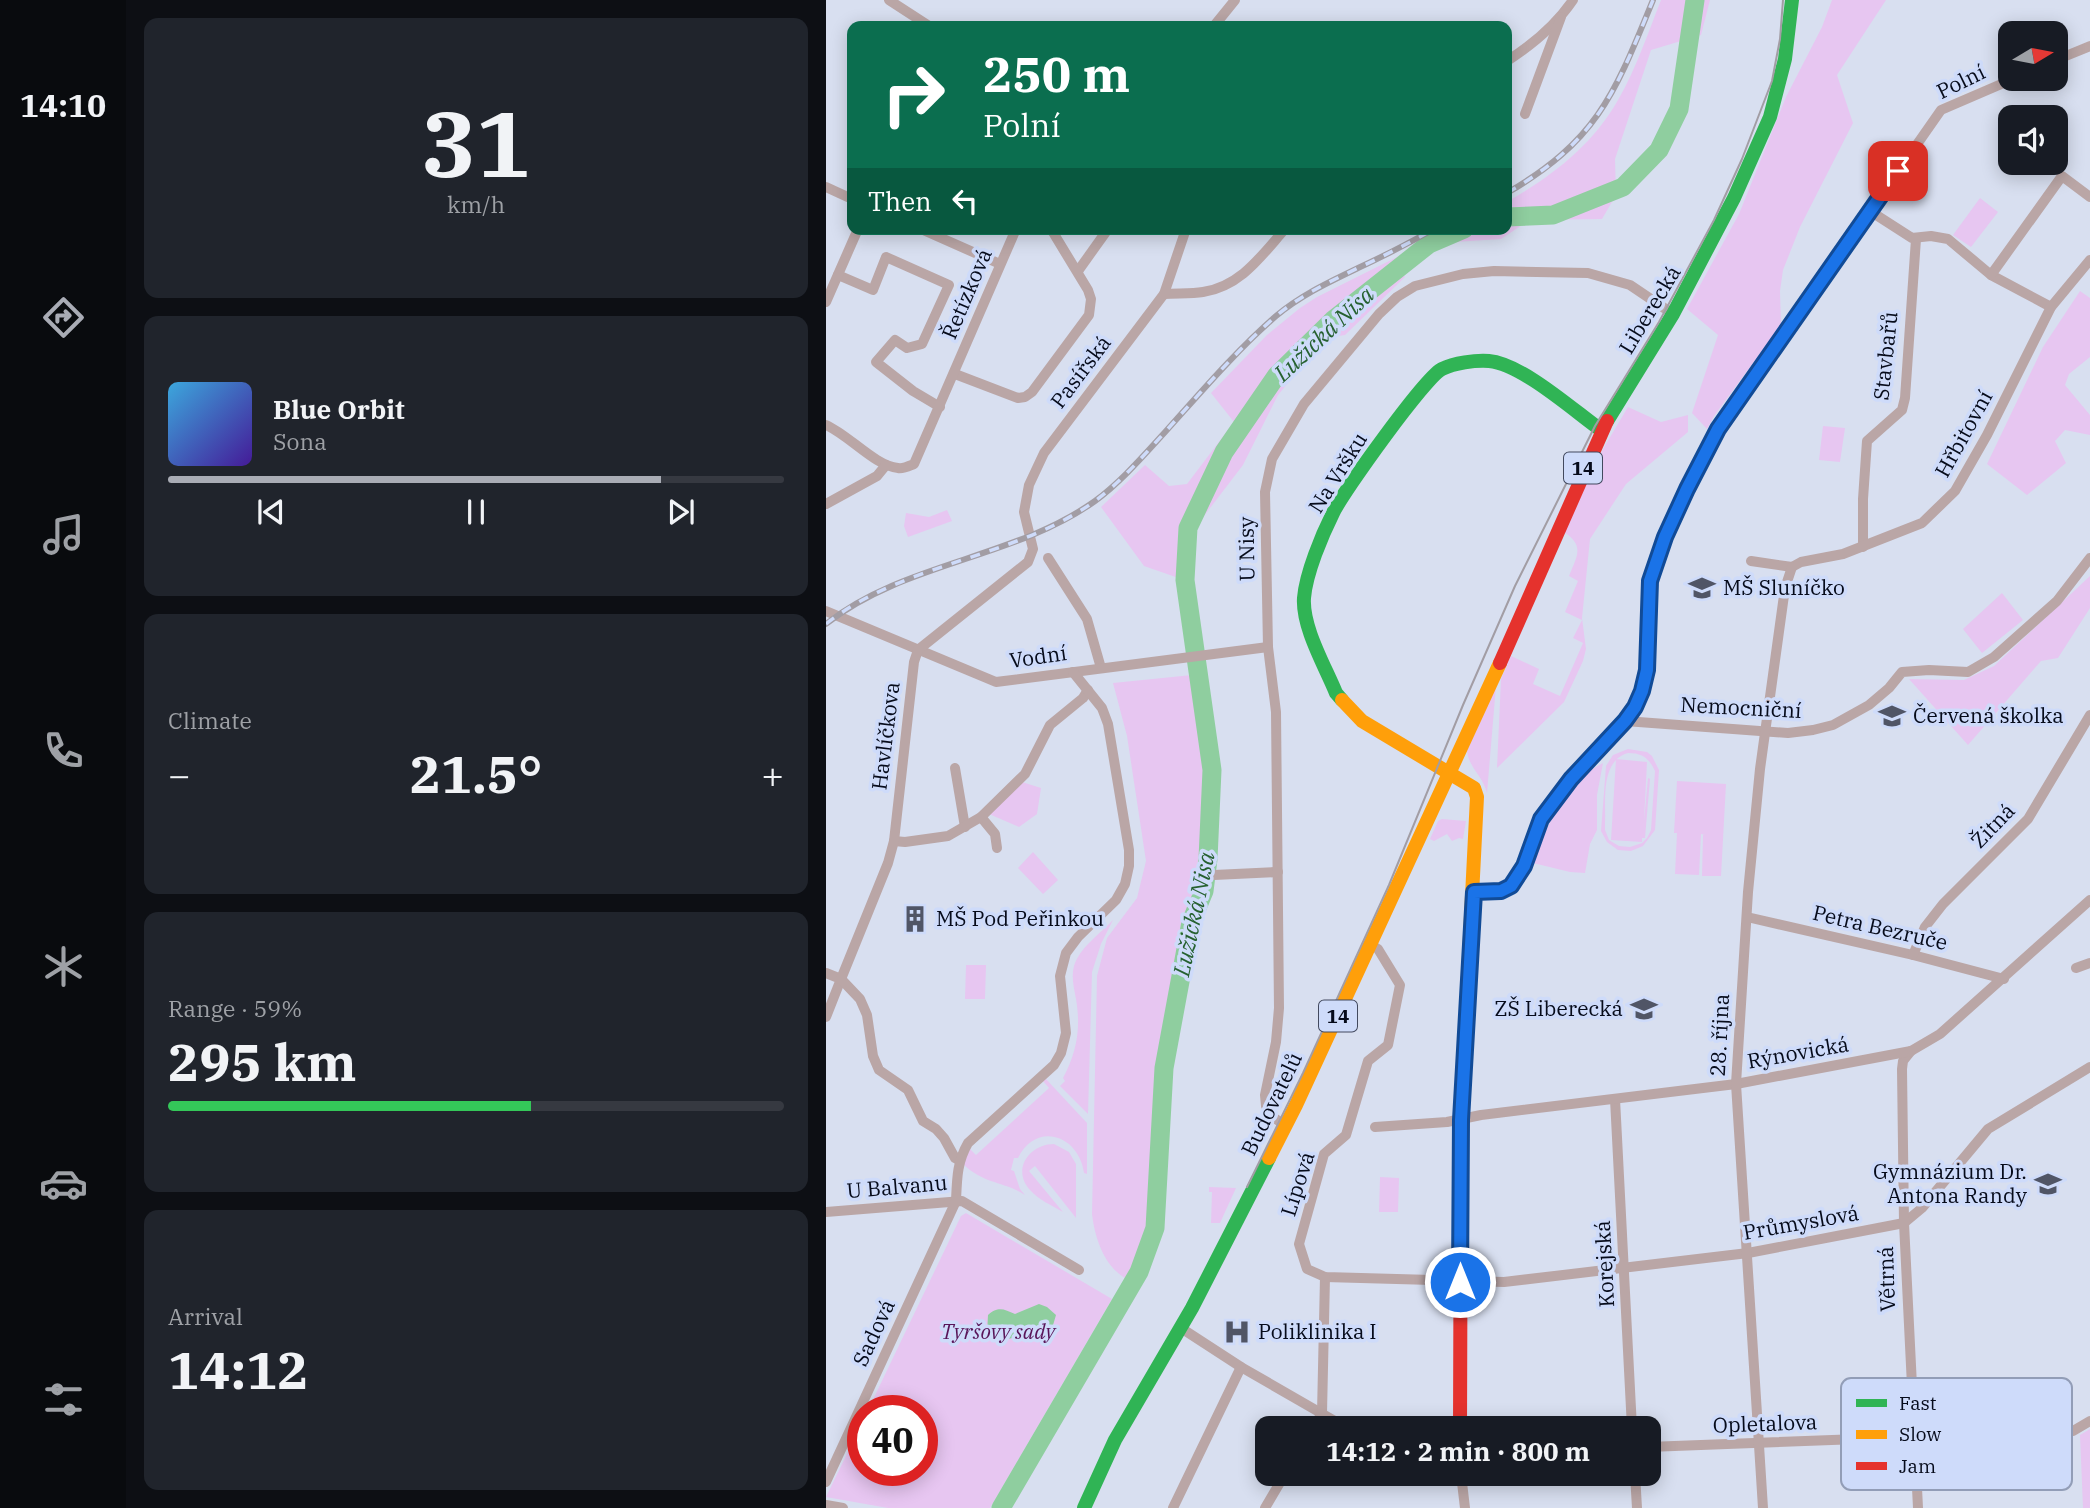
<!DOCTYPE html>
<html lang="en">
<head>
<meta charset="utf-8">
<style>
	:root { --surface:#171b24; --page:#20242c; --text:#f1f3f6; --muted:#9ea1a6; --line:#363941; --accent:#a9acb5 }
	body { margin:0; font-family:"IBM Plex Serif",serif; background:var(--page); color:var(--text); height:100vh; display:flex; flex-direction:column; font-size:26px; white-space:nowrap }
	* { box-sizing:border-box; margin:0 }
	p { font-size:23px; color:var(--muted) }
	.icon { flex:none; width:38px; height:38px; fill:none; stroke:currentColor; stroke-width:2; stroke-linecap:round; stroke-linejoin:round }
	.map { position:relative; flex:1; overflow:hidden }
	.details { display:flex; flex-direction:column; gap:18px; padding:18px; background:#0d0f14; width:700px }
	.details>* { flex:none }
	.banner { position:absolute; left:21px; top:21px; width:665px; height:214px; border-radius:14px; box-shadow:0 4px 18px #0003; background:#0b6e4f; color:#fff; overflow:hidden }
	.needle { width:46px; rotate:80deg }
	.buttons { position:absolute; left:1172px; top:21px; display:grid; gap:14px }
	.buttons a { display:grid; place-items:center; width:70px; height:70px; border-radius:14px; background:var(--surface); box-shadow:0 4px 18px #0003; font-size:35px }
	.speed { position:absolute; left:21px; top:1395px; display:flex; gap:14px; font-size:35px; font-weight:700; text-align:center }
	.speed>* { display:grid; place-content:center; width:91px; height:91px; border-radius:50%; background:var(--surface); box-shadow:0 4px 18px #0003; line-height:1 }
	.speed .limit { border:10px solid #d22; background:#fff; color:#111 }
	.pin { position:absolute; display:grid; place-items:center; width:60px; height:60px; color:#fff; margin:-30px; border-radius:14px; box-shadow:0 4px 10px #0006 }
	.me { position:absolute; width:77px; margin:-38px; rotate:0deg; stroke-linejoin:round; filter:drop-shadow(0 0 5px #0008) }
	.turn { display:flex; align-items:center; gap:24px; height:147px; padding:0 21px; font-size:32px }
	.turn .icon { width:91px; height:91px; stroke-width:2.5 }
	.turn b { display:block; font-size:49px; line-height:60px }
	.then { display:flex; align-items:center; height:66px; padding:0 21px; background:#0003; gap:14px; font-size:26px }
	.big { font-size:52px; font-weight:800; line-height:1.1 }
	.details .card { flex:1; display:flex; flex-direction:column; justify-content:center; gap:10px; min-width:0; padding:0 24px; border-radius:14px; background:var(--page) }
	.details .dial { align-items:center; gap:0 }
	.dial b { font-size:91px; line-height:1 }
	.song { display:flex; align-items:center; gap:21px }
	.cover { width:84px; height:84px; border-radius:10px; background:linear-gradient(135deg,hsl(200 70% 55%),hsl(260 70% 35%)) }
	.played { height:7px; border-radius:4px; background:linear-gradient(90deg,var(--accent) 80%,var(--line) 80%) }
	.keys { display:flex; justify-content:space-around; direction:ltr }
	.heat { display:flex; justify-content:space-between; align-items:center; font-size:38px; direction:ltr }
	.charge { height:10px; border-radius:5px; background:linear-gradient(90deg,#34c759 59%,var(--line) 0) }
	.trip { position:absolute; left:429px; top:1416px; width:406px; height:70px; border-radius:14px; background:var(--surface); box-shadow:0 4px 18px #0003; font-weight:800; line-height:70px; text-align:center }
	main { display:flex; flex:1; min-height:0 }
	.tab-bar { display:flex; flex-direction:column; width:126px; justify-content:space-around; align-items:center; background:#090b0e; color:var(--muted) }
	.tab-bar .icon { width:49px; height:49px }
	.tab-bar .current { color:var(--accent) }
	.tab-bar b { font-size:32px; color:var(--text) }
	.map>svg:first-child { display:block }
	.green { fill:#e7c6f1; fill-rule:evenodd }
	.water { fill:#8fce9f }
	.lines { fill:none; stroke-linecap:round; stroke-linejoin:round }
	.river { stroke:#8fce9f; stroke-width:19 }
	.street { stroke:#baa6a6; stroke-width:10 }
	.fast { stroke:#30b455; stroke-width:14 }
	.slow { stroke:#ff9f0a; stroke-width:14 }
	.jam { stroke:#e5322d; stroke-width:14 }
	.tram { stroke:#a29da4; stroke-width:2 }
	.rail-casing { stroke:#a29da4; stroke-width:6 }
	.rail { stroke:#cedbfa; stroke-width:3.5; stroke-dasharray:10; stroke-linecap:butt }
	.route-casing { stroke:#114b97; stroke-width:18 }
	.route { stroke:#1a73e8; stroke-width:12 }
	.labels { text-anchor:middle; stroke-width:7; stroke-linejoin:round; paint-order:stroke }
	.shield { fill:#cedbfa; stroke:#42495e; stroke-width:2 }
	.shield-label { font-size:19px; font-weight:bold; fill:#060b1b }
	.street-label { font-size:21px; fill:#060b1b; stroke:#cedbfa }
	.poi-label { font-size:21px; fill:#060b1b; stroke:#cedbfa; text-anchor:start }
	.park-label { font-size:21px; font-style:italic; fill:#581459; stroke:#cedbfa }
	.water-label { font-size:23px; font-style:italic; fill:#266130; stroke:#cedbfa }
	.key { fill:#cedbfa; stroke:#929db7; stroke-width:2 }
	.key-label { font-size:19px; fill:#060b1b }
</style>
</head>
<body>
<main>
<nav class="tab-bar">
<b>14:10</b>
<svg class="icon current" aria-label="directions" viewBox="0 0 24 24"><path d="M12 3l9 9-9 9-9-9zM9 14v-3h6M13 9l2 2-2 2"/></svg>
<svg class="icon" aria-label="music" viewBox="0 0 24 24"><path d="M9 18V5l10-2v13"/><circle cx="6" cy="18" r="3"/><circle cx="16" cy="16" r="3"/></svg>
<svg class="icon" aria-label="phone" viewBox="0 0 24 24"><path d="M5 4h4l2 5-3 2q2 4 5 5l2-3 5 2v4C11 20 4 13 5 4z"/></svg>
<svg class="icon" aria-label="climate" viewBox="0 0 24 24"><path d="M12 3v18M4 7l16 10M4 17L20 7"/></svg>
<svg class="icon" aria-label="car" viewBox="0 0 24 24"><path d="M5 17H2v-5l4-1 3-4h7l3 4 3 1v5h-3M9 17h6M6 11h13"/><circle cx="7" cy="17" r="2"/><circle cx="17" cy="17" r="2"/></svg>
<svg class="icon" aria-label="filters" viewBox="0 0 24 24"><path d="M4 7h16M4 17h16"/><circle cx="9" cy="7" r="2"/><circle cx="15" cy="17" r="2"/></svg>
</nav>
<section class="details">
<div class="card dial"><b>31</b><p>km/h</p></div>
<div class="card">
<div class="song"><i class="cover"></i><div><b>Blue Orbit</b><p>Sona</p></div></div>
<div class="played"></div>
<div class="keys"><svg class="icon" aria-label="previous" viewBox="0 0 24 24"><path d="M18 5L8 12l10 7zM5 5v14"/></svg><svg class="icon" aria-label="pause" viewBox="0 0 24 24"><path d="M8 5v14M16 5v14"/></svg><svg class="icon" aria-label="next" viewBox="0 0 24 24"><path d="M6 5l10 7-10 7zM19 5v14"/></svg></div>
</div>
<div class="card"><p>Climate</p>
<div class="heat"><a>−</a><b class="big">21.5°</b><a>+</a></div>
</div>
<div class="card"><p>Range · 59%</p><b class="big">295 km</b><div class="charge"></div></div>
<div class="card"><p>Arrival</p><b class="big">14:12</b></div>
</section>
<div class="map">
<svg width="1264" height="1508" viewBox="0 0 1264 1508">
	<rect width="100%" height="100%" fill="#d8dff0"/>
	<g class="green">
		<path d="M835,0H884L875,35L825,50L789,159L790,195L776,219L704,220L675,239L613,243L575,272L579,277L519,335L500,338L452,395L417,465L368,529L364,582L318,566L275,507L319,465L343,486L361,484L408,422L385,393L441,335L474,308L491,297L627,229H681V202C726,176 766,146 792,100C810,69 822,33 835,0Z"/>
		<polygon points="1006,0 1060,0 1011,75 1027,123 974,227 957,270 954,291 955,325 888,416 881,429 866,413 892,335 861,309 913,214 960,97 996,27"/>
		<polygon points="1154,198 1172,212 1145,247 1127,235"/>
		<polygon points="1254,291 1264,298 1264,357 1243,374 1239,385 1264,415 1264,435 1239,430 1229,441 1240,463 1201,495 1161,464 1217,347"/>
		<path d="M802,407L835,422L862,415V432L800,484L764,539L756,618L760,649L757,661L738,702L671,768L675,679L685,656L713,669L707,684L734,696L757,643L747,638L756,620L739,612L752,581L743,576C751,556 759,546 738,532L777,449Z"/>
		<polygon points="997,426 1019,428 1014,462 993,460"/>
		<polygon points="121,510 126,521 82,537 78,526 80,513 103,517"/>
		<polygon points="1264,576 1264,608 1232,658 1215,661 1142,745 1083,679 1138,680 1168,666"/>
		<polygon points="1176,593 1197,620 1156,653 1137,629"/>
		<path d="M366,675L381,786L374,883L355,944L332,1070L325,1213L316,1252L305,1281C280,1271 269,1240 266,1214L271,976L281,938L311,898L320,861L301,736L287,683Z"/>
		<path d="M670,686L661,793C657,776 643,768 641,751Z"/>
		<path d="M802,749L821,752L826,756L833,770L829,830L817,846L805,851L792,850L781,842L775,831L780,766L787,755ZM802,753C816,753 823,758 829,771L825,830L821,838L816,843L804,847L793,846L783,840L779,830V823C780,800 774,761 802,753Z"/>
		<polygon points="790,759 821,762 818,821 822,778 824,779 819,838 816,838 816,842 785,840"/>
		<path d="M777,763L771,795V830L764,844L759,873L744,872L707,863C721,826 739,781 777,763Z"/>
		<polygon points="851,781 900,784 895,876 876,876 877,835 879,835 875,834 873,875 849,874 851,833 848,833"/>
		<polygon points="196,782 215,788 211,814 193,827 163,814"/>
		<polygon points="616,819 640,821 637,839 633,838 626,841 621,834 608,841 604,839 612,821"/>
		<polygon points="207,852 232,880 217,894 192,868"/>
		<path d="M287,920L275,944L266,972L262,1114L234,1086L239,1081L237,1078C251,1052 255,1028 250,999C248,988 245,977 248,966C254,947 274,934 287,920Z"/>
		<polygon points="140,965 160,965 159,999 139,999"/>
		<path d="M220,1079L261,1123V1174L258,1173C253,1135 210,1121 192,1158H188L185,1170L188,1171L194,1189L199,1195C178,1181 159,1185 137,1164L144,1149L150,1155L223,1088L217,1081Z"/>
		<path d="M228,1144L243,1152L250,1164V1218L209,1166L203,1171L237,1212C225,1205 213,1200 204,1190C185,1169 204,1144 228,1144Z"/>
		<polygon points="554,1177 573,1178 572,1212 553,1212"/>
		<polygon points="383,1187 410,1188 394,1223 385,1223 386,1192 383,1192"/>
		<polygon points="140,1213 286,1299 164,1508 62,1508 0,1497 37,1421 37,1470 96,1470 96,1410 42,1410 135,1216"/>
		<polygon points="1264,1429 1264,1508 1257,1508 1254,1435"/>
	</g>
	<path class="water" d="M213,1304L221,1307L230,1315L225,1332L210,1339L196,1336L173,1341L161,1334L162,1315C172,1306 178,1309 189,1314Z"/>
	<g class="lines">
		<g class="river">
			<polyline points="681,217 727,215 797,187 833,150 853,109 869,0"/>
			<polyline points="175,1508 313,1272 329,1228 338,1068 365,922 378,891 382,859 386,770 359,580 362,528 398,452 451,375 507,320 603,244 638,229"/>
		</g>
		<g class="street">
			<polyline points="63,0 103,26"/>
			<polyline points="388,26 409,0"/>
			<polyline points="1230,60 1264,46"/>
			<path d="M681,61C706,45 730,25 747,0"/>
			<polyline points="699,114 735,17"/>
			<polyline points="0,187 26,199"/>
			<polyline points="1044,211 1086,238 1105,236 1122,239 1165,275 1225,307"/>
			<polyline points="95,229 174,264"/>
			<polyline points="252,271 282,229"/>
			<polyline points="12,275 47,290 60,257 123,285 96,344 81,348 69,340 50,362 87,391 114,407"/>
			<polyline points="1165,275 1236,176 1264,197"/>
			<path d="M338,294C351,293 365,294 377,292C415,286 435,256 459,229"/>
			<polyline points="0,302 32,229"/>
			<polyline points="129,374 192,398 199,397 206,392 263,315 265,299 262,290 225,229"/>
			<path d="M0,425C23,435 49,466 72,468C78,469 83,466 88,464L190,229"/>
			<polyline points="0,504 51,476 60,465"/>
			<polyline points="1037,547 1037,499 1041,441 1076,410 1079,398 1090,239"/>
			<polyline points="222,558 261,619 275,668"/>
			<polyline points="925,561 966,567 975,562 1017,554 1096,523 1129,491 1161,435 1225,307 1264,260"/>
			<polyline points="0,611 170,682 442,647"/>
			<polyline points="799,721 962,733 987,730 1007,725 1043,705 1063,688 1076,672 1103,670 1142,672 1168,657 1231,601 1264,558"/>
			<polyline points="129,768 139,827"/>
			<polyline points="155,817 169,834 171,848"/>
			<polyline points="68,841 79,842 122,836 155,817 199,774 224,725 257,698 262,690"/>
			<polyline points="388,875 452,872"/>
			<polyline points="648,892 675,891 685,886 698,866 715,819 745,779 799,721 809,707 816,691 821,670 824,581 829,562 851,510 892,429 1115,110 1187,79"/>
			<polyline points="921,917 1087,955 1178,979"/>
			<polyline points="545,945 552,949 574,985 562,1045 542,1061 520,1135 498,1154 473,1244 481,1269 499,1277 678,1282 922,1253 1078,1223 1096,1208 1162,1129 1264,1067"/>
			<polyline points="1087,955 1099,927 1117,904 1202,819 1264,715"/>
			<polyline points="1250,968 1264,963"/>
			<polyline points="0,973 15,979 0,1017"/>
			<polyline points="1085,1051 1077,1061 1076,1069 1078,1223 1092,1508"/>
			<polyline points="789,1099 806,1428"/>
			<polyline points="460,1126 444,1115 440,1106 439,1095 450,1042 453,1008 450,712 442,647 439,492 446,459 478,404 553,314 571,297 589,286 637,274 668,271 762,273 804,285 847,314"/>
			<polyline points="549,1127 621,1122 655,1115 910,1084 1085,1051 1114,1034 1264,900"/>
			<polyline points="133,1160 129,1158 118,1138 110,1129 97,1121 82,1090 53,1070 47,1056 41,1015 34,999 15,979 62,863 68,841 88,662 92,650 202,562 207,549 198,512 203,485 218,453 338,294 360,229"/>
			<polyline points="0,1212 136,1201 253,1270"/>
			<polyline points="355,1328 415,1367 521,1428"/>
			<polyline points="487,1428 496,1413 499,1277"/>
			<polyline points="822,1447 1247,1431 1264,1421"/>
			<polyline points="635,1474 639,1508"/>
			<polyline points="809,1474 811,1508"/>
			<path d="M0,1482L130,1201C131,1178 131,1162 142,1143L228,1065L235,1053L240,1033L234,976L240,953L252,937L290,900L299,884L303,866V850L282,724L276,708L247,672"/>
			<polyline points="0,1505 17,1508"/>
			<polyline points="347,1508 415,1367"/>
			<polyline points="439,1508 459,1474"/>
			<polyline points="937,1508 910,1084 922,892 934,769 959,588 966,567"/>
		</g>
		<g class="fast">
			<polyline points="781,421 847,314 908,198 944,117 959,59 966,0"/>
			<path d="M516,700L510,693C499,666 476,627 478,598C480,573 496,535 507,513C517,492 600,376 616,369C628,363 649,360 663,361C696,364 747,410 775,430"/>
			<polyline points="258,1508 289,1440 366,1308 443,1158"/>
		</g>
		<g class="slow">
			<polyline points="516,700 536,721 648,788 651,797 642,975"/>
			<polyline points="443,1158 470,1105 674,663"/>
		</g>
		<g class="jam">
			<polyline points="674,663 781,421"/>
			<polyline points="634,1428 635,1120 642,975"/>
		</g>
		<polyline class="tram" points="421,1187 477,1073 563,885 637,705 689,586 769,426 833,322 888,220 916,159 946,81 954,39 957,0"/>
		<defs>
			<g id="rail">
				<path d="M681,193C772,140 789,93 827,0"/>
				<path d="M0,624C78,562 188,559 269,501C295,482 318,455 340,431C376,391 410,351 450,316C475,295 503,282 532,268C558,256 583,243 608,229"/>
			</g>
		</defs>
		<use href="#rail" class="rail-casing"/>
		<use href="#rail" class="rail"/>
	</g>
	<g class="lines">
		<defs>
			<polyline id="route" points="634,1282 635,1120 648,892 675,891 685,886 698,866 715,819 745,779 799,721 809,707 816,691 821,670 824,581 839,537 861,489 892,429 1072,171"/>
		</defs>
		<use href="#route" class="route-casing"/>
		<use href="#route" class="route"/>
	</g>
	<defs>
		<symbol id="school-bare" viewBox="-9 -9 18 18"><path d="M0-5L7-2L0 1L-7-2ZM-4 1L0 2.5L4 1V4Q0 6-4 4Z" fill="#505566" stroke="#cedbfa" stroke-width="2.5" paint-order="stroke"/></symbol>
		<symbol id="building-bare" viewBox="-9 -9 18 18"><path d="M-4-6H4V6H1V3H-1V6H-4ZM-2.5-4.3h1.7v1.8h-1.7ZM.8-4.3h1.7v1.8H.8ZM-2.5-1h1.7V.8h-1.7ZM.8-1h1.7V.8H.8Z" fill="#505566" stroke="#cedbfa" stroke-width="2.5" paint-order="stroke"/></symbol>
		<symbol id="hospital-bare" viewBox="-9 -9 18 18"><path d="M-5-5h3v3.5h4V-5h3V5h-3V1.5h-4V5h-3Z" fill="#505566" stroke="#cedbfa" stroke-width="2.5" paint-order="stroke"/></symbol>
	</defs>
	<g fill-rule="evenodd">
		<use href="#school-bare" x="857" y="569" width="38" height="38"/>
		<use href="#school-bare" x="1047" y="697" width="38" height="38"/>
		<use href="#building-bare" x="70" y="900" width="38" height="38"/>
		<use href="#school-bare" x="799" y="990" width="38" height="38"/>
		<use href="#school-bare" x="1203" y="1165" width="38" height="38"/>
		<use href="#hospital-bare" x="392" y="1313" width="38" height="38"/>
	</g>
	<g class="labels">
		<g class="shield">
			<rect x="738" y="452.5" width="38" height="31" rx="5"/>
			<rect x="493" y="1000.5" width="38" height="31" rx="5"/>
		</g>
		<g class="shield-label">
			<text x="757" y="475">14</text>
			<text x="512" y="1023">14</text>
		</g>
		<g class="street-label">
			<text transform="translate(1135 82) rotate(-26)" y="7">Polní</text>
			<text transform="translate(141 294) rotate(-67)" y="7">Řetízková</text>
			<text transform="translate(824 310) rotate(-59)" y="7">Liberecká</text>
			<text transform="translate(1060 356) rotate(-84)" y="7">Stavbařů</text>
			<text transform="translate(255 372) rotate(-53)" y="7">Pasířská</text>
			<text transform="translate(1138 434) rotate(-61)" y="7">Hřbitovní</text>
			<text transform="translate(512 473) rotate(-58)" y="7">Na Vršku</text>
			<text transform="translate(421 549) rotate(-91)" y="7">U Nisy</text>
			<text transform="translate(212 657) rotate(-8)" y="7">Vodní</text>
			<text transform="translate(915 708) rotate(3)" y="7">Nemocniční</text>
			<text transform="translate(60 736) rotate(-83)" y="7">Havlíčkova</text>
			<text transform="translate(1167 826) rotate(-46)" y="7">Žitná</text>
			<text transform="translate(1054 928) rotate(13)" y="7">Petra Bezruče</text>
			<text transform="translate(894 1035) rotate(-87)" y="7">28. října</text>
			<text transform="translate(972 1053) rotate(-10)" y="7">Rýnovická</text>
			<text transform="translate(446 1104) rotate(-64)" y="7">Budovatelů</text>
			<text transform="translate(472 1184) rotate(-72)" y="7">Lípová</text>
			<text transform="translate(71 1187) rotate(-5)" y="7">U Balvanu</text>
			<text transform="translate(975 1223) rotate(-10)" y="7">Průmyslová</text>
			<text transform="translate(779 1264) rotate(-93)" y="7">Korejská</text>
			<text transform="translate(1061 1279) rotate(-92)" y="7">Větrná</text>
			<text transform="translate(48 1333) rotate(-65)" y="7">Sadová</text>
			<text transform="translate(939 1424) rotate(-2)" y="7">Opletalova</text>
		</g>
		<g class="poi-label">
			<text x="897" y="595">MŠ Sluníčko</text>
			<text x="1087" y="723">Červená školka</text>
			<text x="110" y="926">MŠ Pod Peřinkou</text>
			<text x="797" y="1016" text-anchor="end">ZŠ Liberecká</text>
			<text x="1201" y="1179" text-anchor="end">Gymnázium Dr.<tspan x="1201" dy="24">Antona Randy</tspan></text>
			<text x="432" y="1339">Poliklinika I</text>
		</g>
		<g class="park-label">
			<text x="172" y="1339">Tyršovy sady</text>
		</g>
		<g class="water-label">
			<text transform="translate(498 334) rotate(-43)" y="8">Lužická Nisa</text>
			<text transform="translate(368 914) rotate(-78)" y="8">Lužická Nisa</text>
		</g>
	</g>
	<rect x="1015" y="1378" width="231" height="112" rx="10" class="key"/>
	<rect x="1030" y="1399" width="31" height="8" fill="#30b455"/>
	<rect x="1030" y="1430" width="31" height="9" fill="#ff9f0a"/>
	<rect x="1030" y="1462" width="31" height="8" fill="#e5322d"/>
	<g class="key-label">
		<text x="1073" y="1410">Fast</text>
		<text x="1073" y="1441">Slow</text>
		<text x="1073" y="1473">Jam</text>
	</g>
</svg>
<div class="buttons">
<a><svg class="needle" viewBox="-14 -14 28 28"><path d="M0-13l5 13h-10z" fill="#e53935"/><path d="M0 13l5-13h-10z" fill="#9ea1a6"/></svg></a>
<a><svg class="icon" aria-label="sound" viewBox="0 0 24 24"><path d="M4 9h4l5-4v14l-5-4H4zM17 9q2 3 0 6"/></svg></a>
</div>
<div class="speed"><div class="limit">40</div></div>
<div class="pin" style="left:1072px;top:171px;background:#d93025"><svg class="icon" aria-label="arrive" viewBox="0 0 24 24"><path d="M6 21V4h12l-3 4 3 4H6"/></svg></div>
<svg class="me" style="left:634px;top:1282px" viewBox="-20 -20 40 40"><circle r="17" fill="#1a73e8" stroke="#fff" stroke-width="3"/><path d="M0-11L8 9 0 5-8 9z" fill="#fff"/></svg>
<div class="trip">14:12 · 2 min · 800 m</div>
<div class="banner">
<div class="turn"><svg class="icon" aria-label="right" viewBox="0 0 24 24"><path d="M7 20v-9h11M14 6l5 5-5 5"/></svg><div><b>250 m</b>Polní</div></div>
<div class="then">Then<svg class="icon" aria-label="left" viewBox="0 0 24 24"><path d="M17 20v-9H6M10 6l-5 5 5 5"/></svg></div>
</div>
</div>
</main>
</body>
</html>
